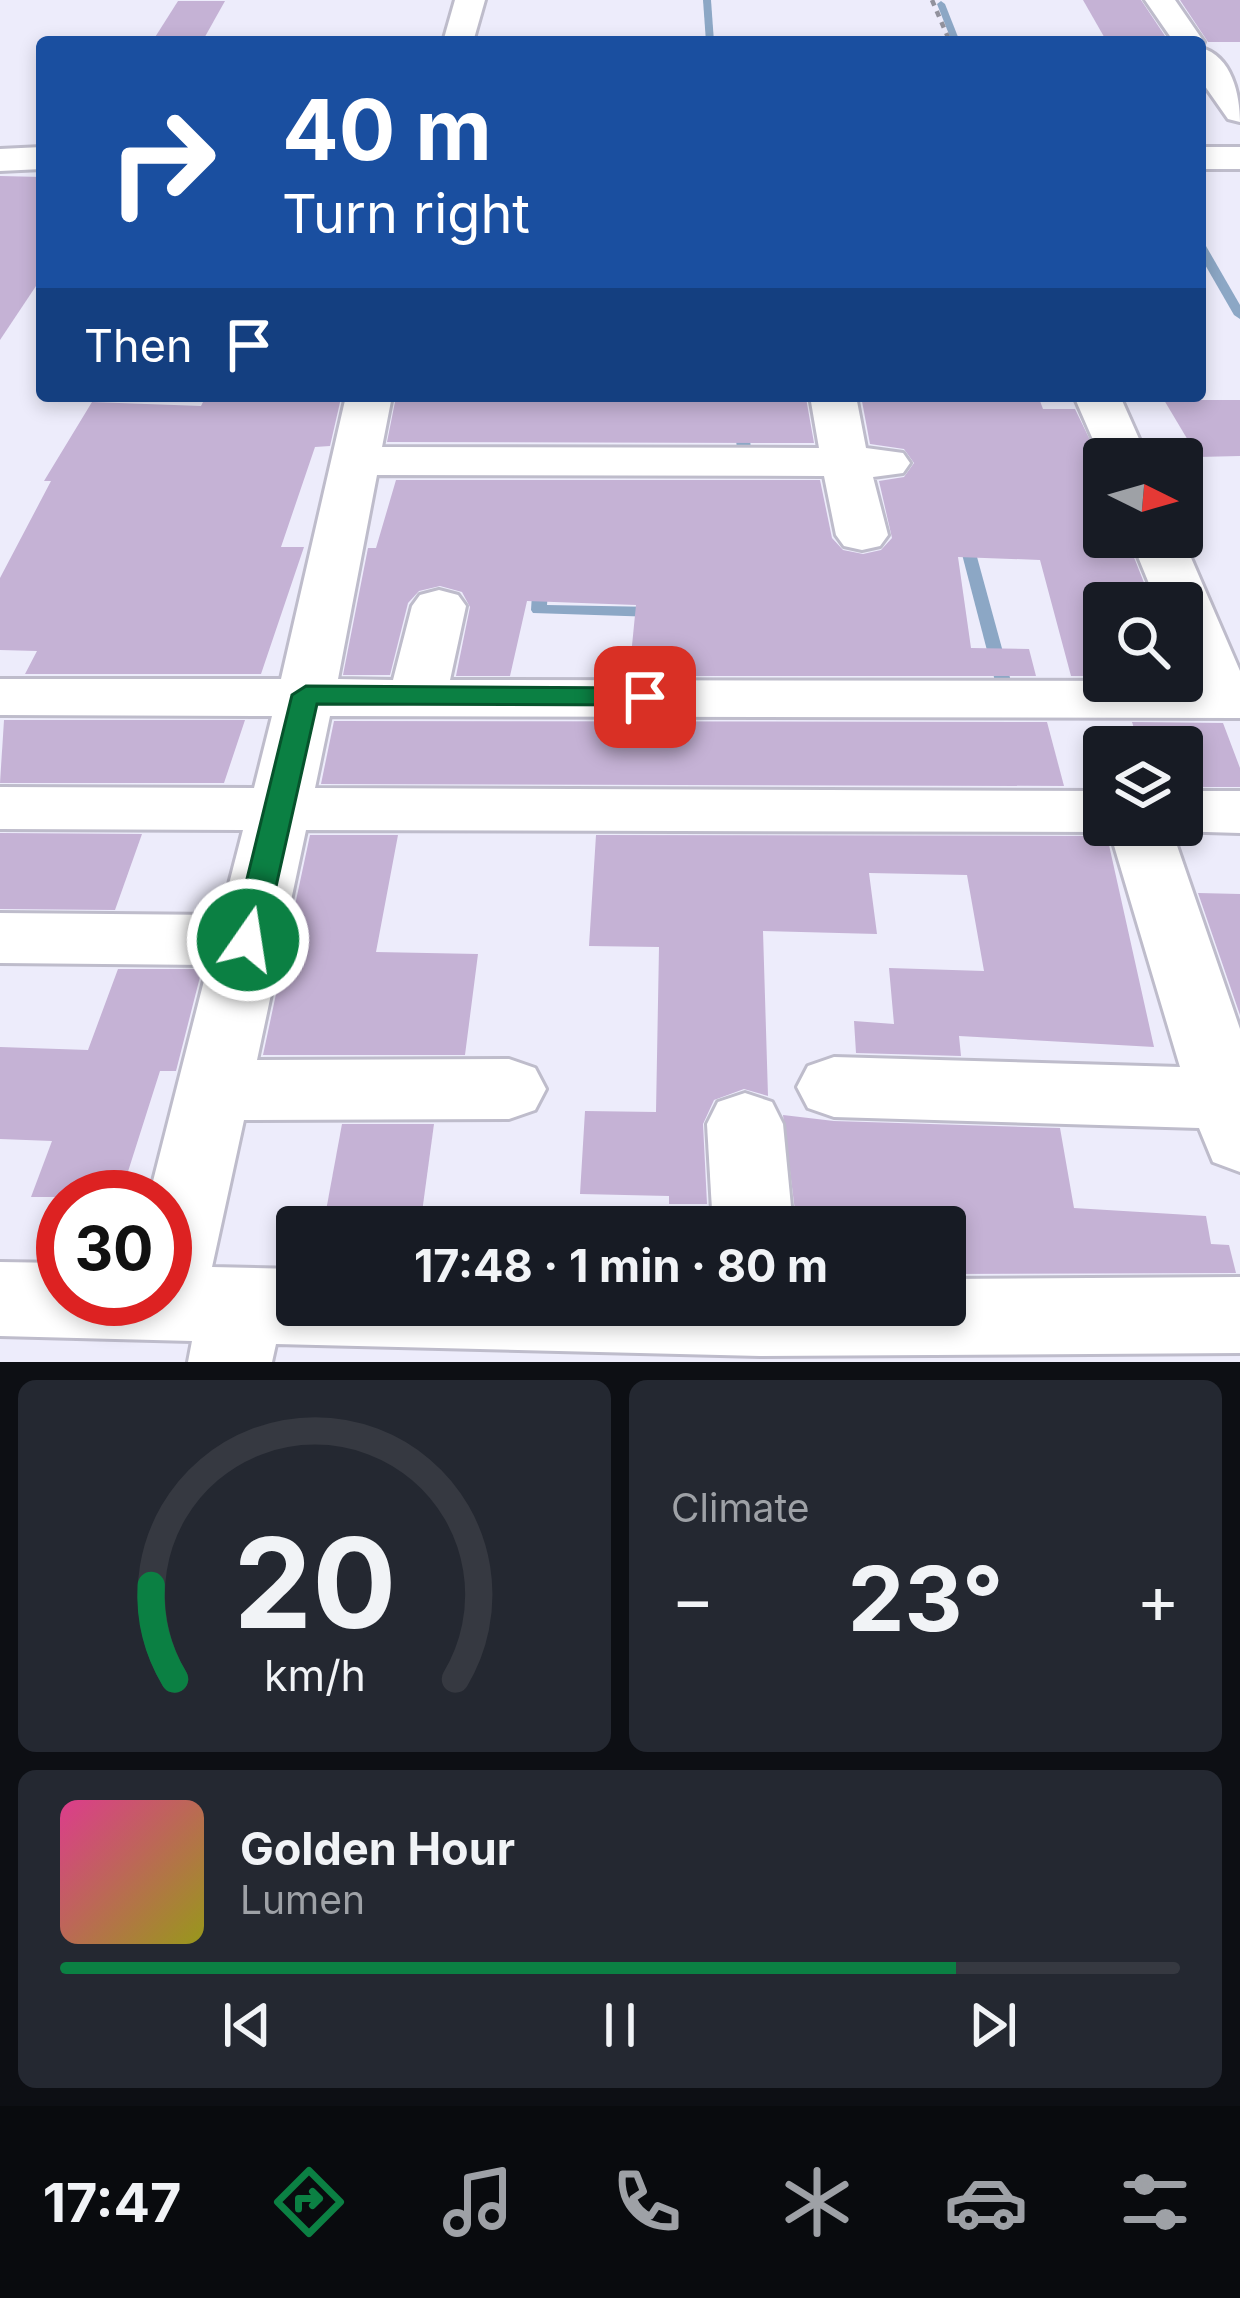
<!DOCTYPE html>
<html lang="en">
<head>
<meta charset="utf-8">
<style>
	:root { --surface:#171b24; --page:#242831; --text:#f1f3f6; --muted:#9ea1a6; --line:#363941; --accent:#0b8043 }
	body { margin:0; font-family:Inter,sans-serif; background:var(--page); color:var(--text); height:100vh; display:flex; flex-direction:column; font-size:45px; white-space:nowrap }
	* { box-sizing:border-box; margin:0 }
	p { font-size:39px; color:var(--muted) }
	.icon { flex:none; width:66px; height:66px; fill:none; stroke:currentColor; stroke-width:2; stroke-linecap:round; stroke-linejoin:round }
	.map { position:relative; height:1362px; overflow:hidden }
	.drawer { display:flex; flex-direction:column; gap:18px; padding:18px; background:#0d0f14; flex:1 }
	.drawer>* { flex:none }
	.top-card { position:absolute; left:36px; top:36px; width:1170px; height:366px; border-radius:12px; box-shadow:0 6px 18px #0003; background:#1a4fa0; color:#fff; overflow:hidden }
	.needle { width:78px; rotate:95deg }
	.buttons { position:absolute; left:1083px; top:438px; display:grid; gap:24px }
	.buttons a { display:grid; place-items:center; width:120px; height:120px; border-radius:12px; background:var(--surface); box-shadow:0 6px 18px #0003; font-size:60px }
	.speed { position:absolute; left:36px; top:1170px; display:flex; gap:24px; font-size:60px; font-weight:700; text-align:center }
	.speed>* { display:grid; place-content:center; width:156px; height:156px; border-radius:50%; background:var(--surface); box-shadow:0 6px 18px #0003; line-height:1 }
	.speed .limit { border:18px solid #d22; background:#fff; color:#111 }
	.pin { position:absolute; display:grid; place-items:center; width:102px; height:102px; color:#fff; margin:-51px; border-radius:24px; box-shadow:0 6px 18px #0006 }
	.me { position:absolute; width:132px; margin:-66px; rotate:13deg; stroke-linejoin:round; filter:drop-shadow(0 0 9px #0008) }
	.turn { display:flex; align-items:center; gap:42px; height:252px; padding:0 48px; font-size:54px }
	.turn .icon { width:156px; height:156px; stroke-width:2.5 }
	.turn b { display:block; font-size:84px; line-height:102px }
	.then { display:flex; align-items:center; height:114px; padding:0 48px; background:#0003; gap:24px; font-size:45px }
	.big { font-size:90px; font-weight:700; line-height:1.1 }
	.drawer .tile { flex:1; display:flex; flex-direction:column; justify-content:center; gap:18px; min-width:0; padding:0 42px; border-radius:18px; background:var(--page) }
	.drawer .dial { align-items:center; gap:0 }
	.dial svg { height:312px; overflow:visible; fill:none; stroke:var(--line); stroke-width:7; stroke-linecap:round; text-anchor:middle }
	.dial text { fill:var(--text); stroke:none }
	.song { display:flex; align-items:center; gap:36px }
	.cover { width:144px; height:144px; border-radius:18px; background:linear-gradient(135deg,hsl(330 70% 55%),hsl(60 70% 35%)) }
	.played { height:12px; border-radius:6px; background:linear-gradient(90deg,var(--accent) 80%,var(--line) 80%) }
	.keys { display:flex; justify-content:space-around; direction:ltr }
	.heat { display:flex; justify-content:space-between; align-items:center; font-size:66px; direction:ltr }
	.drawer .tiles { flex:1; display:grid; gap:18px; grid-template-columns:1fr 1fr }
	.tile:last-child { grid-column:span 2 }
	.trip { position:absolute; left:276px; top:1206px; width:690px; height:120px; border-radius:12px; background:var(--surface); box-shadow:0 6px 18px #0003; font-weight:700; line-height:120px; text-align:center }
	.menu { display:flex; height:192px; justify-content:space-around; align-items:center; background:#090b0e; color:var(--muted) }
	.menu .icon { width:84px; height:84px }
	.menu .on { color:var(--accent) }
	.menu b { font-size:54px; color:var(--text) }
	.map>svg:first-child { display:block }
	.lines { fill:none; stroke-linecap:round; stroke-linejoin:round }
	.stream { fill:#8ca7c5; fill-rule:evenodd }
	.building { fill:#c5b2d5 }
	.minor-casing { stroke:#bebccb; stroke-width:6 }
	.path { stroke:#92929d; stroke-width:4.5; stroke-dasharray:6 6; stroke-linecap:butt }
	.minor { fill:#fff; fill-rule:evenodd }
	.route { fill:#0b8043; stroke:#07532c; stroke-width:3 }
</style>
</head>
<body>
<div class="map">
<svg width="1240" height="1362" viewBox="0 0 1240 1362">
	<rect width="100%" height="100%" fill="#edecfb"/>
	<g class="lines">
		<g class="stream">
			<polygon points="703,0 711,0 714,42 706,42"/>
			<polygon points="941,1 945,4 960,42 952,42 937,4"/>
			<polygon points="1200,243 1206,246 1240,305 1240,319 1234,315 1200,256"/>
			<polygon points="732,396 746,396 751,450 744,454 737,450"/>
			<polygon points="964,531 971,535 1012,685 1010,689 1004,690 996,685 957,535"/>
			<polygon points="541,574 549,579 547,605 656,607 664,612 656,617 533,613 531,610 533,579"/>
		</g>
	</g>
	<g class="building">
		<polygon points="1083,0 1141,0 1169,42 1107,42"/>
		<polygon points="1180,0 1240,0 1240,42 1208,42"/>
		<polygon points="178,1 225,1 202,42 152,42"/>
		<polygon points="0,176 42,177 42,277 0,340"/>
		<polygon points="206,396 341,398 330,446 315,447 281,547 304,547 261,674 25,674 37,651 0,650 0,578 51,481 44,481 92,402 201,406"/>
		<polygon points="657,396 806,398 814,443 387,442 396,397 657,401"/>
		<polygon points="861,396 1040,401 1043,409 1075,409 1104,469 1104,537 1126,537 1152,603 1104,603 1104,676 1071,676 1040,560 958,557 971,648 1029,649 1036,676 629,676 636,605 527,601 510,676 456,676 470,607 462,592 440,586 419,591 408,603 390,675 343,675 368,548 376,548 396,480 820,480 832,538 843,550 863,554 881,550 892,538 879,481 904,477 914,463 904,449 870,444"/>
		<polygon points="1164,400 1240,400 1240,456 1198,457"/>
		<polygon points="4,720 245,720 224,783 0,783"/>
		<polygon points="334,721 1047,722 1064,786 321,784"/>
		<polygon points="1132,722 1223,723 1240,768 1240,787 1182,787 1182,747 1140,747"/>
		<polygon points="0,833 142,834 115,910 0,909"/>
		<polygon points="310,835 398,835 376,952 478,954 465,1055 263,1055"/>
		<polygon points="596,835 1107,836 1154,1047 959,1036 961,1056 856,1053 854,1021 894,1024 889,968 984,971 967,875 869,873 877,934 763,931 768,1096 744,1089 714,1100 703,1124 707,1204 669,1204 669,1196 580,1194 585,1111 656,1112 659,947 589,946"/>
		<polygon points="1198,893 1240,894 1240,1015"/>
		<polygon points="118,969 202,969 176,1071 160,1071 125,1181 108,1181 103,1197 31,1197 52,1141 0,1139 0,1047 88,1050"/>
		<polygon points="783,1115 834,1121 1060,1128 1074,1208 1206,1216 1211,1244 1229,1245 1236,1273 945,1274 945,1227 797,1227"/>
		<polygon points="342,1124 434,1124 420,1227 323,1227"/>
	</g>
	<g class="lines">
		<defs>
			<g id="minor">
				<polygon points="455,0 485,0 473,42 443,42"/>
				<path d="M1145,0H1175L1204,42L1201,48C1232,56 1240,95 1240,122L1228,119L1200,79V42H1174Z"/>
				<polygon points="42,147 42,169 0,171 0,149"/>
				<rect x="1200" y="147" width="40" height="22"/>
				<polygon points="346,396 392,396 382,447 819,448 810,396 856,396 866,448 903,453 910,463 903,473 873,477 888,535 880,546 862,550 844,546 836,535 824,476 377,475 338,679 393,680 412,606 420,595 439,590 458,595 466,606 450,680 1188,681 1182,667 1182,603 1157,603 1130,537 1182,537 1240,671 1240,718 330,716 315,788 1104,791 1104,825 1182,825 1182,791 1240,791 1240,833 1172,831 1240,1029 1240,1172 1213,1162 1199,1128 834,1117 808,1108 797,1087 808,1066 834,1057 1180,1067 1110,832 306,830 257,1060 509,1059 535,1068 546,1089 535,1110 509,1119 244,1120 212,1267 297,1269 297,1305 945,1305 945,1279 1240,1277 1240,1353 760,1356 276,1344 272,1362 188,1362 192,1341 0,1336 0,1262 63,1263 63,1299 165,1299 165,1197 149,1197 208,965 0,963 0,913 221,915 243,830 0,829 0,787 254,788 272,716 0,715 0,679 281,679"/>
				<polygon points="1074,396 1120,396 1148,459 1104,459 1104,465"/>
				<polygon points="745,1093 772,1102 783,1124 793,1227 713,1227 707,1124 718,1102"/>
			</g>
		</defs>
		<use href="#minor" class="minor-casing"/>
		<polyline class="path" points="932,0 950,42"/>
		<use href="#minor" class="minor"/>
	</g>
	<polygon class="route" points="306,686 645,688 659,697 645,705 317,704 264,940 259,949 236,949 232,940 292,695"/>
</svg>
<div class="buttons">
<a><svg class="needle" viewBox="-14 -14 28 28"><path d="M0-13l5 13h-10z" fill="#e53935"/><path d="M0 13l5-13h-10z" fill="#9ea1a6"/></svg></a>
<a><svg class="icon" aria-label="search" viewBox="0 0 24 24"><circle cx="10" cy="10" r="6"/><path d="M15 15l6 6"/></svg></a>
<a><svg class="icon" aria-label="layers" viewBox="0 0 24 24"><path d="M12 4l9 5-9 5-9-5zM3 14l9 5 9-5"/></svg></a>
</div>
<div class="speed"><div class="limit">30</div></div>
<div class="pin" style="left:645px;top:697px;background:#d93025"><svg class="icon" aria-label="arrive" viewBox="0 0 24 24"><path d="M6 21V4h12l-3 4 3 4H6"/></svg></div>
<svg class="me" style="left:248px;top:940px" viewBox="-20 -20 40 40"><circle r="17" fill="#0b8043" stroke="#fff" stroke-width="3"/><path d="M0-11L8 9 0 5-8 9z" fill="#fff"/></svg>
<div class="trip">17:48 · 1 min · 80 m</div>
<div class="top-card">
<div class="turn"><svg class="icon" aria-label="right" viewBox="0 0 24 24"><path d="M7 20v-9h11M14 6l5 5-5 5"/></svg><div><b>40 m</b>Turn right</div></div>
<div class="then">Then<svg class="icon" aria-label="arrive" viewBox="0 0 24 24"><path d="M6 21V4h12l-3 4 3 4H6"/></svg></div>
</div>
</div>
<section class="drawer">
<div class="tiles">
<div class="tile dial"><svg viewBox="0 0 100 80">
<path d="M14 69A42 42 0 1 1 86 69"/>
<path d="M14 69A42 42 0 0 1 8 45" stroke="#0b8043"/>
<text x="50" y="56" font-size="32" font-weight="700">20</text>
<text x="50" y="72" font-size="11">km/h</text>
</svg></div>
<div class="tile"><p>Climate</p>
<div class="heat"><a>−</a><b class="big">23°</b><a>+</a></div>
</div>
<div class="tile">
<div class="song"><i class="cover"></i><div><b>Golden Hour</b><p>Lumen</p></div></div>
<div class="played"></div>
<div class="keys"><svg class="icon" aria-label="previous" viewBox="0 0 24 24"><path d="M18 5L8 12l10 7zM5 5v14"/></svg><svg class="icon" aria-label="pause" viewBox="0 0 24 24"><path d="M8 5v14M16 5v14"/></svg><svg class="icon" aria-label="next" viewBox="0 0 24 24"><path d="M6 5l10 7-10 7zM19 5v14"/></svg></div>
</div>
</div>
</section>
<nav class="menu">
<b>17:47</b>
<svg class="icon on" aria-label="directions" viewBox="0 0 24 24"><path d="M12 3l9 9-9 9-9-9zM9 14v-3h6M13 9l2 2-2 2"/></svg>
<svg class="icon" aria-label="music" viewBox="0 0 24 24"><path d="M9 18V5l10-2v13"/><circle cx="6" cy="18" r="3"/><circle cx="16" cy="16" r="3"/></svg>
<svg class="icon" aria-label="phone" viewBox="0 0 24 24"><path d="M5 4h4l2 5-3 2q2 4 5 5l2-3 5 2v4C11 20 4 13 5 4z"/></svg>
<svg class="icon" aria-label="climate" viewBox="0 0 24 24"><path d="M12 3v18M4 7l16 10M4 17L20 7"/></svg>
<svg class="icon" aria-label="car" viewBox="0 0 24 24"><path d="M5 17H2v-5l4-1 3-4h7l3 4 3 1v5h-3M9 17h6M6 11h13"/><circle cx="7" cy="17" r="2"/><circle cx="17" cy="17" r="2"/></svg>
<svg class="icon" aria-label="filters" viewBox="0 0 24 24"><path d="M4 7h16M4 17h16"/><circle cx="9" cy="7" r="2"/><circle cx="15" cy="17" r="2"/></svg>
</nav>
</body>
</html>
